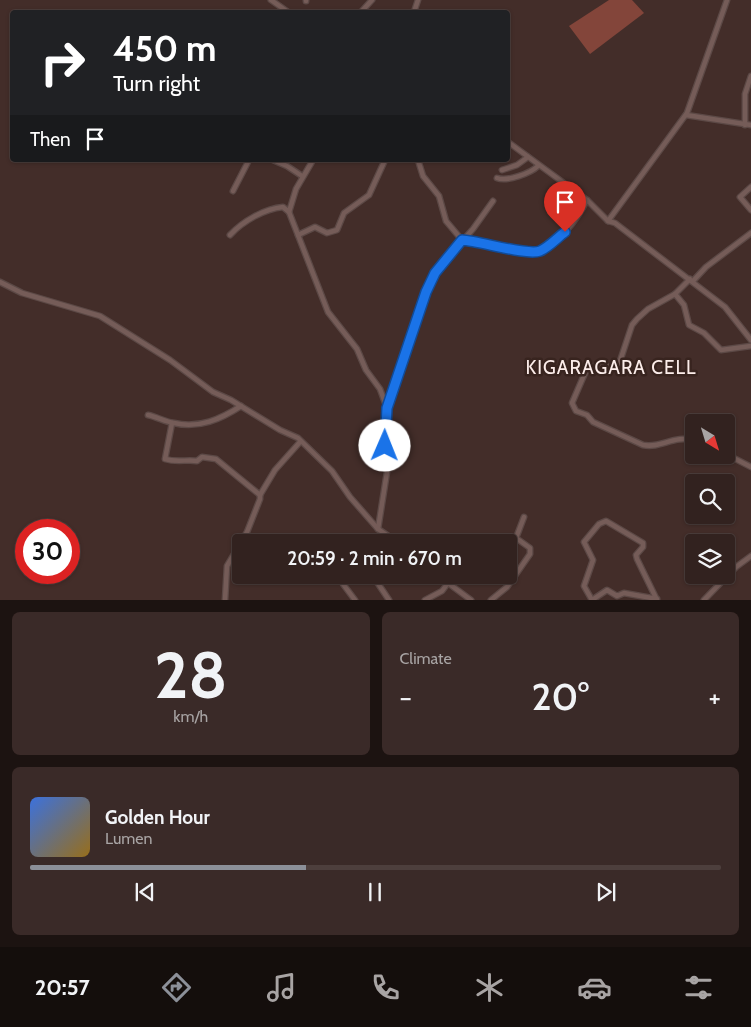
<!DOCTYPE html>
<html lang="en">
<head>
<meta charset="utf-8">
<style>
	:root { --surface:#32221f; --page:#3a2a28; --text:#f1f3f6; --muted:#a8a4a4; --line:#4d3f3d; --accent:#8c9099 }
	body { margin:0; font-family:Cabin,sans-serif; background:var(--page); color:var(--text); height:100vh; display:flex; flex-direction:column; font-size:19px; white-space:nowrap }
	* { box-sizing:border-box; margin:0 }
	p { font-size:16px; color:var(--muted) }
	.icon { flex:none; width:28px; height:28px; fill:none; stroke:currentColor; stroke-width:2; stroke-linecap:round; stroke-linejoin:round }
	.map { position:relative; height:600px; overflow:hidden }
	.drawer { display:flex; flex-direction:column; gap:12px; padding:12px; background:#1c1311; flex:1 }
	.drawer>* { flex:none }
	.guide { position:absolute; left:10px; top:10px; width:500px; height:152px; border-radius:5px; box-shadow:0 1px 4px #0004,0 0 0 1px var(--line); background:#202124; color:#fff; overflow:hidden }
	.needle { width:32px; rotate:142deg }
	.fabs { position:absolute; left:685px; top:414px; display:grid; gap:10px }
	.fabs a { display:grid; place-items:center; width:50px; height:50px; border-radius:5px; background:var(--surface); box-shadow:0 1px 4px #0004,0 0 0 1px var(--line); font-size:25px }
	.speed { position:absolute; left:15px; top:519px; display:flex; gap:10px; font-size:25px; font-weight:700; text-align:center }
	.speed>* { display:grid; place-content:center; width:65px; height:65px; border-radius:50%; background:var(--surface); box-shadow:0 1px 4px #0004,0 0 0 1px var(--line); line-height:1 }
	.speed .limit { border:8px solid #d22; background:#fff; color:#111 }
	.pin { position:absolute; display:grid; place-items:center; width:42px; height:42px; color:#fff; margin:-51px -21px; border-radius:50% 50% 50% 0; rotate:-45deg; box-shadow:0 0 5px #0007 }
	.pin .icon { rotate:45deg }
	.me { position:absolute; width:55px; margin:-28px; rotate:1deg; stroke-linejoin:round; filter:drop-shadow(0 0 4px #0008) }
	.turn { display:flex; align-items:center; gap:18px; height:105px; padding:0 20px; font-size:22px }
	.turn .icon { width:65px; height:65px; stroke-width:2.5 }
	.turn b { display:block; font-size:35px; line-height:42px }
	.then { display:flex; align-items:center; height:48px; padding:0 20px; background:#0003; gap:10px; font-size:19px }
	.big { font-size:38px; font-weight:600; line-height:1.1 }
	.drawer .tile { flex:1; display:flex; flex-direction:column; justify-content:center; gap:8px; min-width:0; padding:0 18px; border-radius:8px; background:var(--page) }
	.drawer .dial { align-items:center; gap:0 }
	.dial b { font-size:65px; line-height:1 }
	.song { display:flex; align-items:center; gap:15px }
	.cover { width:60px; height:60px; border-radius:8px; background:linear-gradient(135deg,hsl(220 70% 55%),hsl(40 70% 35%)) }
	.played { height:5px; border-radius:2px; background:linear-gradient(90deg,var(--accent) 40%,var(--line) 40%) }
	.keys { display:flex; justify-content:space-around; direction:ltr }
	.heat { display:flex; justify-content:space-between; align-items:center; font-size:28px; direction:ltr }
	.drawer .tiles { flex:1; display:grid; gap:12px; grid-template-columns:1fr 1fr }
	.tile:last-child { grid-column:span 2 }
	.trip { position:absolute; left:232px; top:534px; width:285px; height:50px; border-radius:5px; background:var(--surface); box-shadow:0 1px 4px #0004,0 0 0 1px var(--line); font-weight:600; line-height:50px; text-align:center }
	.tab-bar { display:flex; height:80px; justify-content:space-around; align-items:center; background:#140e0c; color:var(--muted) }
	.tab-bar .icon { width:35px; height:35px }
	.tab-bar .on { color:var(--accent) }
	.tab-bar b { font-size:22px; color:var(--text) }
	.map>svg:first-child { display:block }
	.green { fill:#83453a }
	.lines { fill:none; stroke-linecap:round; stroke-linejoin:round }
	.minor-casing { stroke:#5c4946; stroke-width:7 }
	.minor { stroke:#755c58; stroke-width:4.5 }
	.route-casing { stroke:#114b97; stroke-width:12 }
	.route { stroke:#1a73e8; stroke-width:9 }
	.labels { text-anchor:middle; stroke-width:5; stroke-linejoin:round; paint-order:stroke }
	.quarter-label { font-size:19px; letter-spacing:1px; fill:#fcedea; stroke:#38241f }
</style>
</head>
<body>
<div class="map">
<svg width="751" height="600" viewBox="0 0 751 600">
	<rect width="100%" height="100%" fill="#432d29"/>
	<polygon class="green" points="609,0 632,0 644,13 590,54 569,26"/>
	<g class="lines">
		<defs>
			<g id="minor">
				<polyline points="271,0 288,12"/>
				<polyline points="306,1 306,0"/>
				<polyline points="361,12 372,0"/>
				<polyline points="414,12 418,0"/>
				<polyline points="686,115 751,125"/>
				<polyline points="745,125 745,94 751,76"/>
				<polyline points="508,142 587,200 608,221 615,223 725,307 751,340"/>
				<polyline points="273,160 287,166 302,176"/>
				<polyline points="313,160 296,189 289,212 328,312 357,349 366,370 380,389 387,408 385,437 387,472 378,529"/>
				<path d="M418,160L423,176L439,196L446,221L462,240L537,252C559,244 577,220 587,200"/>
				<polyline points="502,170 517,165 528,157"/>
				<path d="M497,178C507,182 531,173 538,166"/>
				<polyline points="751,187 740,197 751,210"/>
				<polyline points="233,191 249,160"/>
				<polyline points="608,221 687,113 727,0"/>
				<path d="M230,235C243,221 264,209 283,207L289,212"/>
				<polyline points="298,235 315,227 327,233 337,230 344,213 369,195 385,160"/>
				<path d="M690,279L675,294L648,309L637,319L632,325L619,364L612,367L588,366L572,403L576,411L587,415L593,422L643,445C661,449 675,434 694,441"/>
				<polyline points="693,281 706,267 751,233"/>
				<polyline points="0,282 22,293 100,316 170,360 213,392 231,400 280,430 298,438 332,471 350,497 378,529 397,542"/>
				<polyline points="675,294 684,305 689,325 704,333 721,350 751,346"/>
				<polyline points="387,408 431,280 439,267 473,229 493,201"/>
				<path d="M148,415C157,417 166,422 174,423C199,429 221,419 241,406"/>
				<path d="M172,423L165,459C178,463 187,459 197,461L202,457L216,459L260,495"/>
				<polyline points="726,454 751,467"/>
				<polyline points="441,575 448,583 471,600"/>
				<polyline points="225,600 227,566 247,532 260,499 260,495 275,470 300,442"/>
				<polyline points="355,600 343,584 344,580 350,576 377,582 389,600"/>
				<polyline points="425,600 442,591 448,583"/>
				<polyline points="491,600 507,587 530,554 530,548 516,538 524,517"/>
				<polyline points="592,600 584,586 593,560 584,542 599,524 606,521 643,543 643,547 636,555 637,559 656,598"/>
				<polyline points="592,600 607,590 617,596 624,593 657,599"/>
				<polyline points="704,600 736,567 751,556"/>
			</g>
		</defs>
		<use href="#minor" class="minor-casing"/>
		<use href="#minor" class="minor"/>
	</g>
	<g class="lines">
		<defs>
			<path id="route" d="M385,446L387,408L426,292L435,273L462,240C480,241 527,256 540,251C549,247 557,238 565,232"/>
		</defs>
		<use href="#route" class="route-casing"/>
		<use href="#route" class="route"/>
	</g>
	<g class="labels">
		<g class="quarter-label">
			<text x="611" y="374">KIGARAGARA CELL</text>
		</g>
	</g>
</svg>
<div class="fabs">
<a><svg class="needle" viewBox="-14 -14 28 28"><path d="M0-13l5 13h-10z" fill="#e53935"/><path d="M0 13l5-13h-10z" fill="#a8a4a4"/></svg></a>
<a><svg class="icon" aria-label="search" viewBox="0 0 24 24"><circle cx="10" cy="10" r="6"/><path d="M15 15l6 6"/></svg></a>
<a><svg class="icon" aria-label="layers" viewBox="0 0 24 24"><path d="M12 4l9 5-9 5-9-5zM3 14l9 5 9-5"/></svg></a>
</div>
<div class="speed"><div class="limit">30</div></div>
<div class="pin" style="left:565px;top:232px;background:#d93025"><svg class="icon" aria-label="arrive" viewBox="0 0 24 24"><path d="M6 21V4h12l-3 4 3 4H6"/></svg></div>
<svg class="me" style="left:385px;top:446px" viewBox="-20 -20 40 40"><circle r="19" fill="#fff"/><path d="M0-13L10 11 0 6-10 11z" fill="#1a73e8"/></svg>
<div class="trip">20:59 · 2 min · 670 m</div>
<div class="guide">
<div class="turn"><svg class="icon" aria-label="right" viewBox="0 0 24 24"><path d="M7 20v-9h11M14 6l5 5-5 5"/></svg><div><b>450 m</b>Turn right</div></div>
<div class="then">Then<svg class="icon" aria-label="arrive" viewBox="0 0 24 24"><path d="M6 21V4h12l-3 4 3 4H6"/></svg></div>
</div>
</div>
<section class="drawer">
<div class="tiles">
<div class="tile dial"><b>28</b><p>km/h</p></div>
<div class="tile"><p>Climate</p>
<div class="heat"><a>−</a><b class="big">20°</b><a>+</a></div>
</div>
<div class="tile">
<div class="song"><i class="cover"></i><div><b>Golden Hour</b><p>Lumen</p></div></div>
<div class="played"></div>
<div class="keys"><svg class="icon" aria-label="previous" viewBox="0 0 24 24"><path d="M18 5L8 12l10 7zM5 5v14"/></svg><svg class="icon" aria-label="pause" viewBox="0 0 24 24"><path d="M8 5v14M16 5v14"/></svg><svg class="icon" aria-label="next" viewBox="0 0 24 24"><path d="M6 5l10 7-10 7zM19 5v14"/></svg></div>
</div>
</div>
</section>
<nav class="tab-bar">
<b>20:57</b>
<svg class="icon on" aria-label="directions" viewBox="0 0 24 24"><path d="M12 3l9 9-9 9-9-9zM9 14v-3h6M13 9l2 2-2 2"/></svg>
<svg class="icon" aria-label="music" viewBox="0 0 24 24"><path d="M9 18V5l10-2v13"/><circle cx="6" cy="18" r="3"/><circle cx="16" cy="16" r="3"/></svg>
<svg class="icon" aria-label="phone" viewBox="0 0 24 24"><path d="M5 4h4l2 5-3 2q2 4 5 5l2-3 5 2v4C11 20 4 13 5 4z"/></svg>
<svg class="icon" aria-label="climate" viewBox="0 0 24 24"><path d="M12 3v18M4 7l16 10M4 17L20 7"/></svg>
<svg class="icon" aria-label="car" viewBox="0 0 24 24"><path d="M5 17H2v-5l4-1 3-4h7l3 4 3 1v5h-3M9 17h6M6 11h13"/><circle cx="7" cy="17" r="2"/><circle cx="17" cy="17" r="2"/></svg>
<svg class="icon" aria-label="filters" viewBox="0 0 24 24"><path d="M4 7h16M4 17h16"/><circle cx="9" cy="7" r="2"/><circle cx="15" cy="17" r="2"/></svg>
</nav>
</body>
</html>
